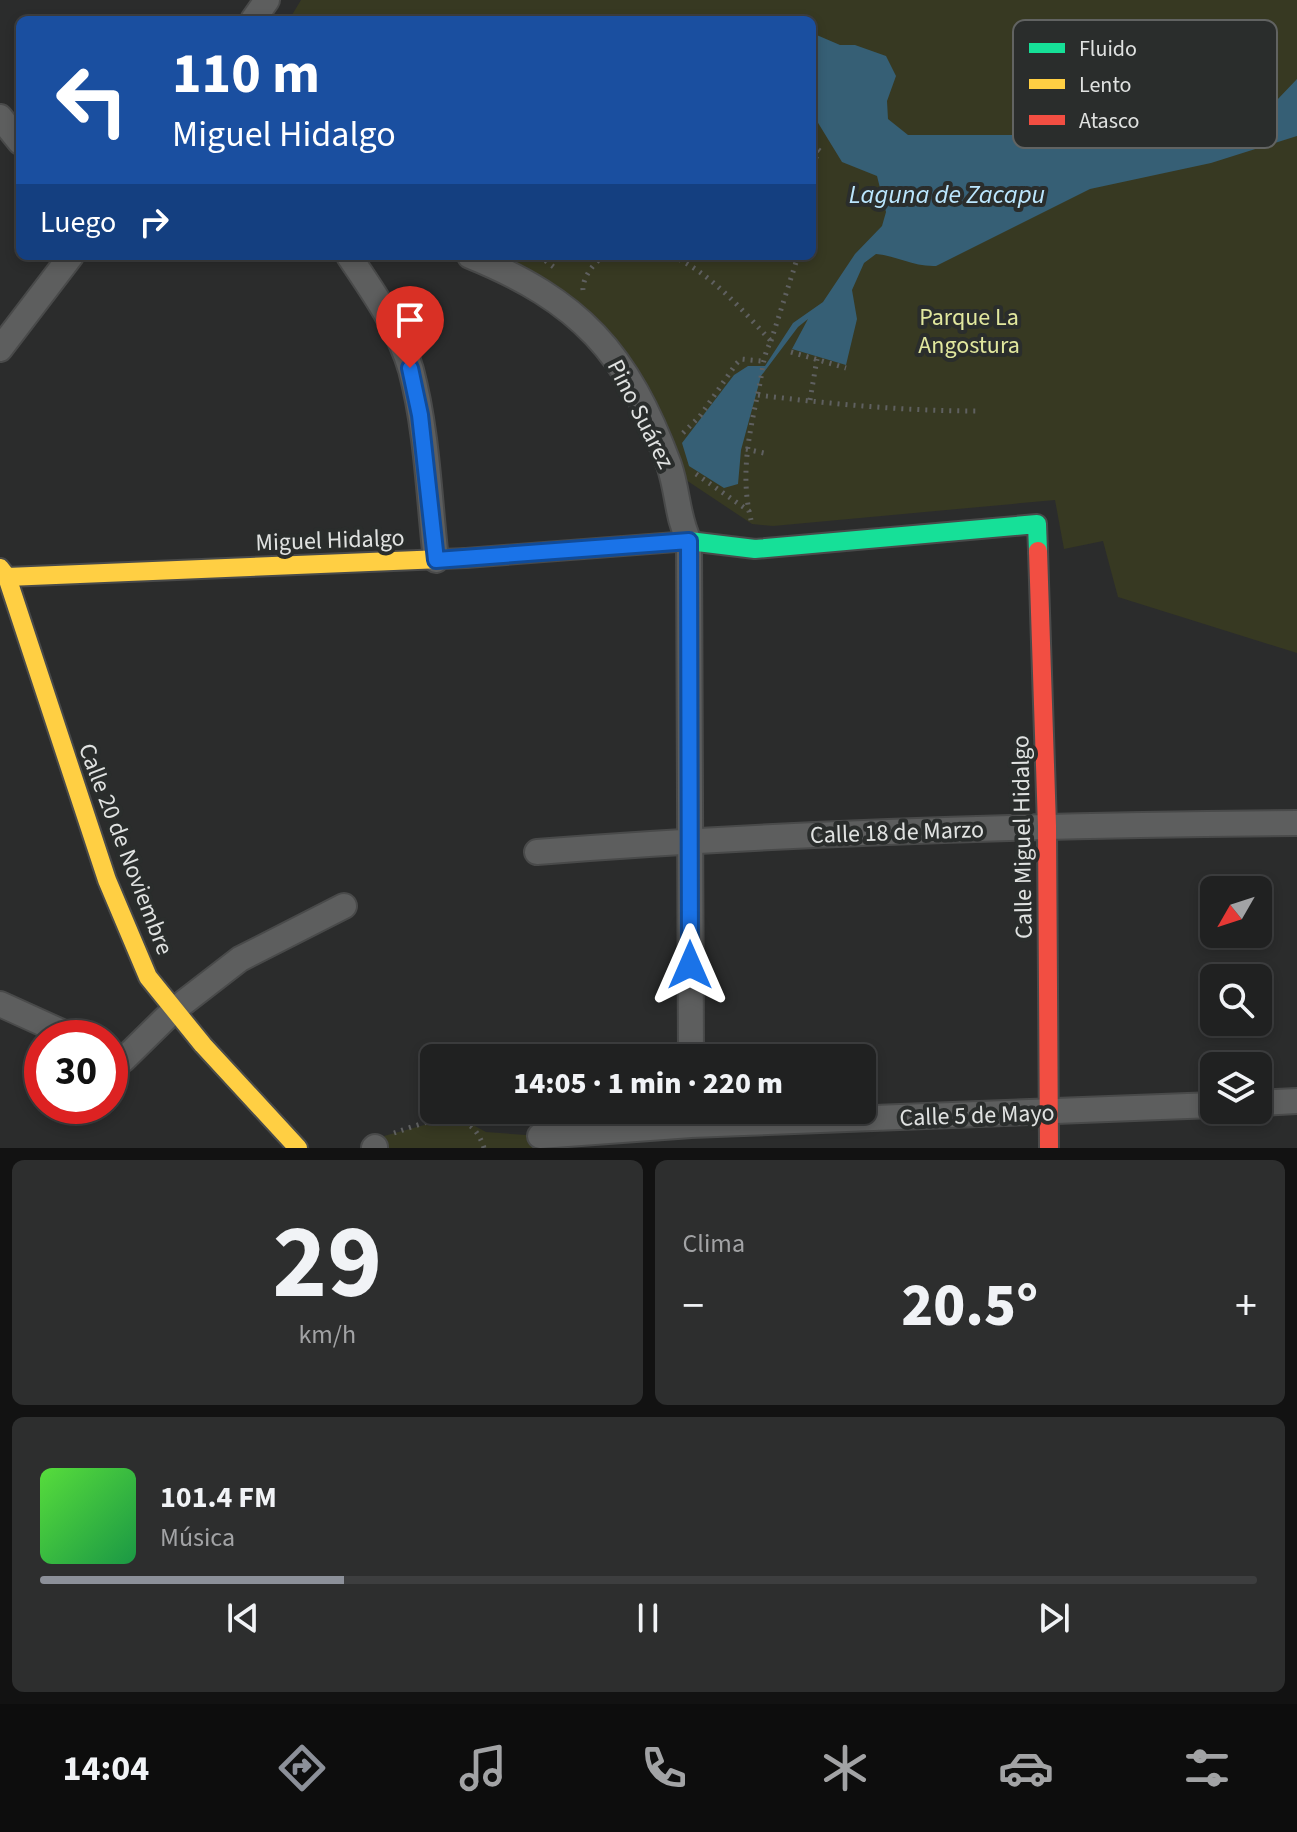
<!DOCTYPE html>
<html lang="es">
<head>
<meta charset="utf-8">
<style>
	:root { --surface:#202121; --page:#2d2e2e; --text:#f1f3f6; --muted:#a2a3a5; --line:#3d3e3f; --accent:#8c9099 }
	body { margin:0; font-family:"Source Sans 3",sans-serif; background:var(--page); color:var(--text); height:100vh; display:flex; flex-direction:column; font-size:30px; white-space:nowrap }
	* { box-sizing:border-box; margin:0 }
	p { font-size:26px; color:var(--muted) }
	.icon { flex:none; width:44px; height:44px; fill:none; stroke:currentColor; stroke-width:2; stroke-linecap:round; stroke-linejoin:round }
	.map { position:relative; height:1148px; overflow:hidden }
	.drawer { display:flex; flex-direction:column; gap:12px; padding:12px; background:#121212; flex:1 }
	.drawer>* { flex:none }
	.hud { position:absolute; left:16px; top:16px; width:800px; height:244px; border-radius:12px; box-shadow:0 4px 12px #0003,0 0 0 2px var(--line); background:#1a4fa0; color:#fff; overflow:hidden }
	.needle { width:52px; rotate:231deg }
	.tools { position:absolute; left:1200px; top:876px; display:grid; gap:16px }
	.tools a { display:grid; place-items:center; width:72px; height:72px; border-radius:12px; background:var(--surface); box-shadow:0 4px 12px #0003,0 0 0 2px var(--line); font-size:40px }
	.speed { position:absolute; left:24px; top:1020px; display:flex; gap:16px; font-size:40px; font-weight:700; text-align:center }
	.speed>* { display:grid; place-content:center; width:104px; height:104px; border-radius:50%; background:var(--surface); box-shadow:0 4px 12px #0003,0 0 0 2px var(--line); line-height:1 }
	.speed .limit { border:12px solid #d22; background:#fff; color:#111 }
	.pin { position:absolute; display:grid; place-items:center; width:68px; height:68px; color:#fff; margin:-82px -34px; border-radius:50% 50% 50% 0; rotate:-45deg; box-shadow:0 0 8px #0007 }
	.pin .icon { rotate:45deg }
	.me { position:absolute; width:88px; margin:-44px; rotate:0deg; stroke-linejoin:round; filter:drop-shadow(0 0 6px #0008) }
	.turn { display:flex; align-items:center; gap:28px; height:168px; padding:0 24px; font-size:36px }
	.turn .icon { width:104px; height:104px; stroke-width:2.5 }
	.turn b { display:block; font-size:56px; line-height:68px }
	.then { display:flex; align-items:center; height:76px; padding:0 24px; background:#0003; gap:16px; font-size:30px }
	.big { font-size:60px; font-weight:800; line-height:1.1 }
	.drawer .card { flex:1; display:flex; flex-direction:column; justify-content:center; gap:12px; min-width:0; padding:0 28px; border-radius:12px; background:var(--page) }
	.drawer .dial { align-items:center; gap:0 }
	.dial b { font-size:104px; line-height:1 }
	.song { display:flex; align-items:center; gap:24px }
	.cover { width:96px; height:96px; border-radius:12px; background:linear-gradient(135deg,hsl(110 70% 55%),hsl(140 70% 35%)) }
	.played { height:8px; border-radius:4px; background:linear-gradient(90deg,var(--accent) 25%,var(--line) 25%) }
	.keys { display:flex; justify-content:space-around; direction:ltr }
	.heat { display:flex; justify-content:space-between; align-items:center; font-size:44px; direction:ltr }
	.drawer .tiles { flex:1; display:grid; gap:12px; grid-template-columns:1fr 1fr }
	.card:last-child { grid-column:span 2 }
	.trip { position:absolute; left:420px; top:1044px; width:456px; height:80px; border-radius:12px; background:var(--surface); box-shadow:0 4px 12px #0003,0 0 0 2px var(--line); font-weight:800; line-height:80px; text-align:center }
	.tab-bar { display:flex; height:128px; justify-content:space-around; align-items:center; background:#0d0d0d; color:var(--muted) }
	.tab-bar .icon { width:56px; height:56px }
	.tab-bar .on { color:var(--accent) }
	.tab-bar b { font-size:36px; color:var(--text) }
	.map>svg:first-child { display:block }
	.green { fill:#373922 }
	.water { fill:#365f75 }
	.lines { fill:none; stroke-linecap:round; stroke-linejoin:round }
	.street-casing { stroke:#494a4a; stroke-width:28 }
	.fast-casing { stroke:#494a4a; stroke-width:22 }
	.slow-casing { stroke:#494a4a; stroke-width:22 }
	.jam-casing { stroke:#494a4a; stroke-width:22 }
	.path { stroke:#5f6060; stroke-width:5; stroke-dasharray:2 6; stroke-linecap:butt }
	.street { stroke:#5d5e5e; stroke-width:24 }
	.fast { stroke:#16e098; stroke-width:18 }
	.slow { stroke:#ffcf43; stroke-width:18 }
	.jam { stroke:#f24e42; stroke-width:18 }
	.route-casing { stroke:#114b97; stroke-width:20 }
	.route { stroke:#1a73e8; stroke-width:14 }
	.labels { text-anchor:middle; stroke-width:8; stroke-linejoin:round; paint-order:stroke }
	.park-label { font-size:24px; fill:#e1e79e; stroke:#2a2d2c }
	.street-label { font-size:24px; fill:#e0e2e1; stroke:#2a2d2c }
	.water-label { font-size:26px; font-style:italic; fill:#bbe6fe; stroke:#2a2d2c }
	.key { fill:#2a2d2c; stroke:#616362; stroke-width:2 }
	.key-label { font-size:22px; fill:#e0e2e1 }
</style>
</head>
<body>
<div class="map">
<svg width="1297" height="1148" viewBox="0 0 1297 1148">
	<rect width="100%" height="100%" fill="#2b2c2c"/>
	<g class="green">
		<polygon points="301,0 1297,0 1297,653 1118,597 1103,541 1064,549 1055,500 773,526 752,524 683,478 601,336 476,256 812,256 812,20 289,20"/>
		<polygon points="450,1118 462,1119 486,1132 540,1136 542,1148 389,1148 384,1136"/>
	</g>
	<path class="water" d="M812,33L840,45H855L886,56L896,76L887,101L888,119L908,135H1054L1160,113L1226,109L1277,100L1297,79V136L1211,163L1090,189L936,266C914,267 898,256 876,254L864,263L852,290L857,319L846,365L792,349L808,319L798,327L761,376L741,450L738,484L724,488L689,466L682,443L734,375L748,366H765L793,323L823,302L855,254L882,226L886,212L877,176L842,162L812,113Z"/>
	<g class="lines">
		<defs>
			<g id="street">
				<polyline points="253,20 267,0"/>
				<polyline points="0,117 20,142"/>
				<path d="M349,256C373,292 399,328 411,370C427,430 429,497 436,560"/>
				<path d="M470,256C580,301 627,352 669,465C678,491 677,517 689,541L691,1058"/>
				<polyline points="0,349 71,256"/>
				<path d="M537,852C790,832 1044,825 1297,823"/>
				<polyline points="0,1004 75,1038"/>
				<polyline points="110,1054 123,1060 174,1010 240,959 344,906"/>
				<polyline points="1258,1103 1297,1101"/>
				<polyline points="540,1136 691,1125 1214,1105"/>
				<polyline points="374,1148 375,1147"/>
			</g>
			<polyline id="fast" points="466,558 689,541 755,549 1037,524 1038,551"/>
			<g id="slow">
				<polyline points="0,568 7,577 107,880 148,977 203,1045 298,1148"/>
				<polyline points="7,577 466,558"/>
			</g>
			<polyline id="jam" points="1038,551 1047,826 1049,1148"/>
		</defs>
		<use href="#street" class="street-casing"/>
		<use href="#fast" class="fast-casing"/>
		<use href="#slow" class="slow-casing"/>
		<use href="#jam" class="jam-casing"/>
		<g class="path">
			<polyline points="812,145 820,151 812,164"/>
			<polyline points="539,256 555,268"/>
			<path d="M672,256C711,273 743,311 771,341C762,358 763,370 759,388C750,431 741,468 749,511"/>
			<path d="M583,290C582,279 594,261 605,256"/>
			<polyline points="771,341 798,256"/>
			<polyline points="791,352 846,368"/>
			<path d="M758,395C831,404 904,411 978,411"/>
			<polyline points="810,400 817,359"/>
			<polyline points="683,433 700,416 736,364 741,359 761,361"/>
			<polyline points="746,449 768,454"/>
			<polyline points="696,474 749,511 751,520"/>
			<path d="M394,1133C427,1122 470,1102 484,1148"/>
		</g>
		<use href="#street" class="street"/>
		<use href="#fast" class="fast"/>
		<use href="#slow" class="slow"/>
		<use href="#jam" class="jam"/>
	</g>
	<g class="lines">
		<defs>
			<polyline id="route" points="410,368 420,415 436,560 689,541 690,965"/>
		</defs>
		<use href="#route" class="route-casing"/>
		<use href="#route" class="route"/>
	</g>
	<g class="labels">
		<g class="park-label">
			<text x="969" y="325">Parque La<tspan x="969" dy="28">Angostura</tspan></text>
		</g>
		<g class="street-label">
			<text transform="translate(641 414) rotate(63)" y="8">Pino Suárez</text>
			<text transform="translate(330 540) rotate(-2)" y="8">Miguel Hidalgo</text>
			<text transform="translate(897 832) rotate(-2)" y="8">Calle 18 de Marzo</text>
			<text transform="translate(1022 837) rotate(-91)" y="8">Calle Miguel Hidalgo</text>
			<text transform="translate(126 849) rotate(69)" y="8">Calle 20 de Noviembre</text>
			<text transform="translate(977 1115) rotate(-2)" y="8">Calle 5 de Mayo</text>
		</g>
		<g class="water-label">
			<text x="947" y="203">Laguna de Zacapu</text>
		</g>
	</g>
	<rect x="1013" y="20" width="264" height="128" rx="12" class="key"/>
	<rect x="1029" y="43" width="36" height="10" fill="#16e098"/>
	<rect x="1029" y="79" width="36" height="10" fill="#ffcf43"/>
	<rect x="1029" y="115" width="36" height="10" fill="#f24e42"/>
	<g class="key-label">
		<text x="1079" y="56">Fluido</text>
		<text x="1079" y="92">Lento</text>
		<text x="1079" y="128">Atasco</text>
	</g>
</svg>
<div class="tools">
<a><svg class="needle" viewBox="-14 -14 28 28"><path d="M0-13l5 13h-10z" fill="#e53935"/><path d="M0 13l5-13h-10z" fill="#a2a3a5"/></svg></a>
<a><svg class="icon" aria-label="search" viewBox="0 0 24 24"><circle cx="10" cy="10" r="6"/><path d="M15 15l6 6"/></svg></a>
<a><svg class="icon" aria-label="layers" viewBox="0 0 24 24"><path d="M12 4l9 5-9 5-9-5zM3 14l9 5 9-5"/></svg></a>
</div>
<div class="speed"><div class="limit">30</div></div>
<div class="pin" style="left:410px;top:368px;background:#d93025"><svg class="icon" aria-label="arrive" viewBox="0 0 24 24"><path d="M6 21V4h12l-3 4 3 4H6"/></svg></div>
<svg class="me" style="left:690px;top:965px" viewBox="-20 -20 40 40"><path d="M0-17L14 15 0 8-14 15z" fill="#1a73e8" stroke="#fff" stroke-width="4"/></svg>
<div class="trip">14:05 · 1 min · 220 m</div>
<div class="hud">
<div class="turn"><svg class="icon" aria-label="left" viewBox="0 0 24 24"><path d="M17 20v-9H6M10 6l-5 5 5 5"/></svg><div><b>110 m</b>Miguel Hidalgo</div></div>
<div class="then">Luego<svg class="icon" aria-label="right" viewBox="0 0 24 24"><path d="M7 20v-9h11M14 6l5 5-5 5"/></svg></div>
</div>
</div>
<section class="drawer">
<div class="tiles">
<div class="card dial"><b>29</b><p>km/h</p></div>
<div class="card"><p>Clima</p>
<div class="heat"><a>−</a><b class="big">20.5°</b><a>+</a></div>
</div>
<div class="card">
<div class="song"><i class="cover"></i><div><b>101.4 FM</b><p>Música</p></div></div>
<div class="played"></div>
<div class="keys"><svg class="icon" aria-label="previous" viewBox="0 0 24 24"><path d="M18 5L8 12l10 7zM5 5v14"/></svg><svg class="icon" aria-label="pause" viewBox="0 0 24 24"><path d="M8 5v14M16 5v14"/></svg><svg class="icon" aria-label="next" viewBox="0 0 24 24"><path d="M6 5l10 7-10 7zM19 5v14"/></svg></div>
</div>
</div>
</section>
<nav class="tab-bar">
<b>14:04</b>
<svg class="icon on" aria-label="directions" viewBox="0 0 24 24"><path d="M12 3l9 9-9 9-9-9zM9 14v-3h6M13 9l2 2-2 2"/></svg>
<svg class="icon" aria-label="music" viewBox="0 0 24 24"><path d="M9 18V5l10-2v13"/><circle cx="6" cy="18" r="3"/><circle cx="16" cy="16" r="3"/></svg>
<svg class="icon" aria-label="phone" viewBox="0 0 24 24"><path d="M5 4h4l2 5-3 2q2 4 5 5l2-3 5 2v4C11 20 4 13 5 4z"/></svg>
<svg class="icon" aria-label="climate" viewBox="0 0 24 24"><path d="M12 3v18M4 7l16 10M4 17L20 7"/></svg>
<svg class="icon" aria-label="car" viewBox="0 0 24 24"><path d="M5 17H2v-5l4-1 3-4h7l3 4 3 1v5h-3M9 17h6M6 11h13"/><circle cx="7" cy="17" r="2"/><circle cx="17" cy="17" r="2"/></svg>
<svg class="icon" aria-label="filters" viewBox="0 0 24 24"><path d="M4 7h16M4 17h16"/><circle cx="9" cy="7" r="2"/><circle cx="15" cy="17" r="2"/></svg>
</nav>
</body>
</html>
